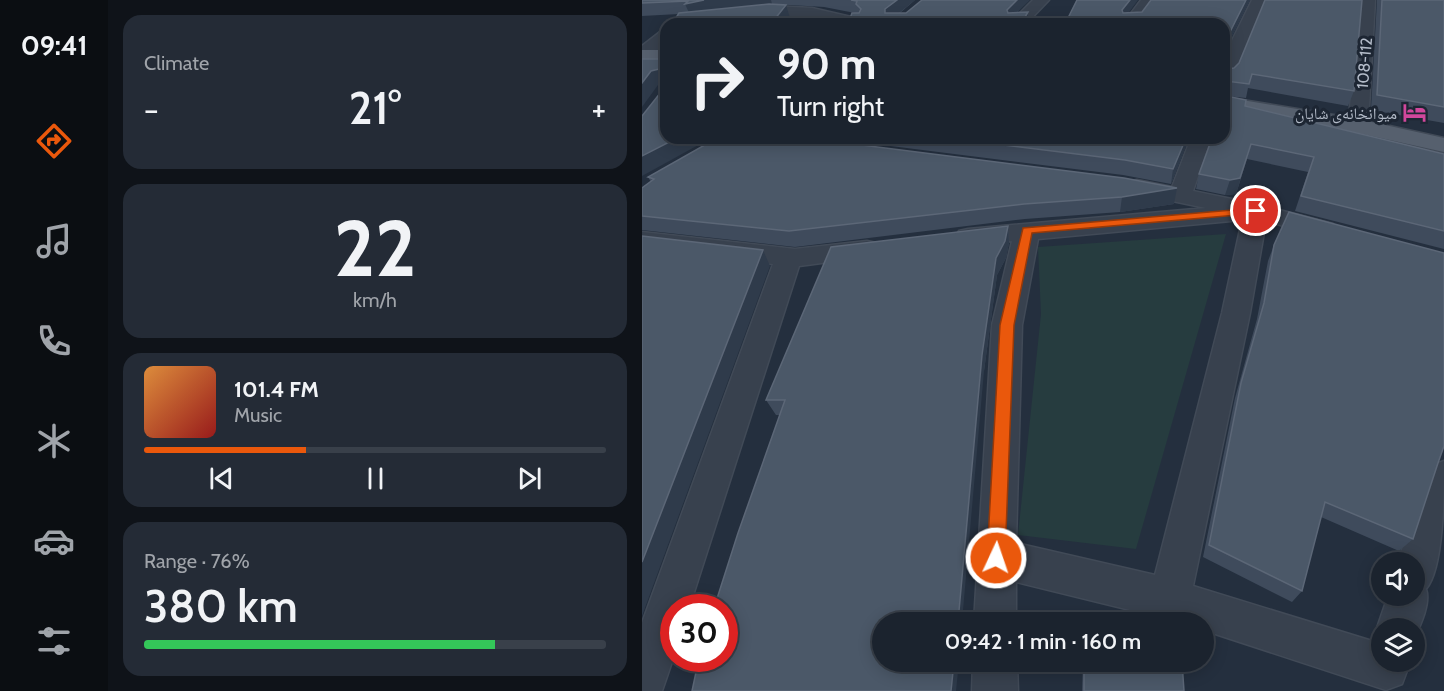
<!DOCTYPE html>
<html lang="en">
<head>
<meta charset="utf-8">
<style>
	:root { --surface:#1b232e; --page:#242b36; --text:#f1f3f6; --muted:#a0a4aa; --line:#39404a; --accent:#ea580c }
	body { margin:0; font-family:Cabin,"Noto Naskh Arabic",sans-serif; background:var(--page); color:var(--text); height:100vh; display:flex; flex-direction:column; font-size:22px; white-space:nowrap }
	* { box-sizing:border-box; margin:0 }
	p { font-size:20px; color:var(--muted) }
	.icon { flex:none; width:33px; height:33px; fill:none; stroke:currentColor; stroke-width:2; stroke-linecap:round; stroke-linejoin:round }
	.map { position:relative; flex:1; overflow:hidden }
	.side { display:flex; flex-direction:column; gap:15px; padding:15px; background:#0f1319; width:534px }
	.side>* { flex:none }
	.hud { position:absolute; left:18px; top:18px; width:570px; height:126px; border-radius:18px; box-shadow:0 3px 15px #0003,0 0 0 2px var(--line); background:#1b232e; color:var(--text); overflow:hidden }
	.tools { position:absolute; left:729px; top:552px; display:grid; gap:12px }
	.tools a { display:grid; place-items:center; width:54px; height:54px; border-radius:50%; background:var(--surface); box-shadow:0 3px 15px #0003,0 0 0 2px var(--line); font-size:30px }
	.speed { position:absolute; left:18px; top:594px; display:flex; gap:12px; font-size:30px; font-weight:700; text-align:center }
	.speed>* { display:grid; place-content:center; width:78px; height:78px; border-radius:50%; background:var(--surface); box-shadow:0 3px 15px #0003,0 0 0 2px var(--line); line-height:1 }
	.speed .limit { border:9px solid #d22; background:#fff; color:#111 }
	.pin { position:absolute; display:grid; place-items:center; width:51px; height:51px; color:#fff; margin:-26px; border:3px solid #fff; border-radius:50%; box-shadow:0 2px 6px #0007 }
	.me { position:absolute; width:66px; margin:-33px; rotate:3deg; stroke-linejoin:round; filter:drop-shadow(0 0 4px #0008) }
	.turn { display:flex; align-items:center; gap:21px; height:126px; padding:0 18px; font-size:27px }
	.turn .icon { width:78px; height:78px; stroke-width:2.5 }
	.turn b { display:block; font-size:42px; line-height:51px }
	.big { font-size:45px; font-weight:600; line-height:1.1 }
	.side .widget { flex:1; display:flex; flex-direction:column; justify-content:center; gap:9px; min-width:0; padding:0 21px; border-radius:18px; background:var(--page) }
	.side .dial { align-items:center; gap:0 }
	.dial b { font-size:78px; line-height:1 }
	.song { display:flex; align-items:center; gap:18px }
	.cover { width:72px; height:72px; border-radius:9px; background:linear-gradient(135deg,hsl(30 70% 55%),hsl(0 70% 35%)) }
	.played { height:6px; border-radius:3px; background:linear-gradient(90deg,var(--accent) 35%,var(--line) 35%) }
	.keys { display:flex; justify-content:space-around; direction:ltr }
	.heat { display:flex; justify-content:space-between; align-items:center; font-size:33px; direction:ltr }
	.charge { height:9px; border-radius:4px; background:linear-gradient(90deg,#34c759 76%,var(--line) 0) }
	.trip { position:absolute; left:230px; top:612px; width:342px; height:60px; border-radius:30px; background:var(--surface); box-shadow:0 3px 15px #0003,0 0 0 2px var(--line); font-weight:600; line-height:60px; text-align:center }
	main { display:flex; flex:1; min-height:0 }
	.tabs { display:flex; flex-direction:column; width:108px; justify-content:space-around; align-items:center; background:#0b0e12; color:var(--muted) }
	.tabs .icon { width:42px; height:42px }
	.tabs .active { color:var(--accent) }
	.tabs b { font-size:27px; color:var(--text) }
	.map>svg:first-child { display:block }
	.green { fill:#263c3f }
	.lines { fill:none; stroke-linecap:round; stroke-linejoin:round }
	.street-casing { stroke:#414a57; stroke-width:3 }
	.primary-casing { stroke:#414a57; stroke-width:3 }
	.street { fill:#38414e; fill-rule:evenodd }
	.primary { fill:#56606e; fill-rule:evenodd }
	.wall { fill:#3f4b5c }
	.shaded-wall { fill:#2f3b4b }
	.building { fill:#4b5868; stroke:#5c6777; stroke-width:1.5 }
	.route { fill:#ea580c; stroke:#983908; stroke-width:1.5 }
	.labels { text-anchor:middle; stroke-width:6; stroke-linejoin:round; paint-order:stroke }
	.far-street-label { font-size:16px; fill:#b4bcc9; stroke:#1d2633 }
	.far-poi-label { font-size:16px; fill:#b4bcc9; stroke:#1d2633; text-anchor:end }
</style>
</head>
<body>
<main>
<nav class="tabs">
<b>09:41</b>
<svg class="icon active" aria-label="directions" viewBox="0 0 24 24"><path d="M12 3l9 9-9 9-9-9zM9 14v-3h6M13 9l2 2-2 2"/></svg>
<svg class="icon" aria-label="music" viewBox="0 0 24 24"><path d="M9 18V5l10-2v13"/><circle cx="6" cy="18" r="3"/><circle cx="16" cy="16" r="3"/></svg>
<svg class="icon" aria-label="phone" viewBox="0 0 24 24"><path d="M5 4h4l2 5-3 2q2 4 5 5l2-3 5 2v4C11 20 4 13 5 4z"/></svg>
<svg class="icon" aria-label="climate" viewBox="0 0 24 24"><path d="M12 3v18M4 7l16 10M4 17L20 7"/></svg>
<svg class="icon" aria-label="car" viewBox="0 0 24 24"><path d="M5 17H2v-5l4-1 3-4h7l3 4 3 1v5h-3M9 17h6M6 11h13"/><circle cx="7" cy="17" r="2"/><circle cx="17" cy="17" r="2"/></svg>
<svg class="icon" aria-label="filters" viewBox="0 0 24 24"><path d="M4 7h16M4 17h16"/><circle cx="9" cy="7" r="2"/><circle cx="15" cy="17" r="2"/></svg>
</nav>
<section class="side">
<div class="widget"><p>Climate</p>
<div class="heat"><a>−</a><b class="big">21°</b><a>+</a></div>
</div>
<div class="widget dial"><b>22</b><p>km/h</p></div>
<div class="widget">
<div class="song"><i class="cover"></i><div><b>101.4 FM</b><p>Music</p></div></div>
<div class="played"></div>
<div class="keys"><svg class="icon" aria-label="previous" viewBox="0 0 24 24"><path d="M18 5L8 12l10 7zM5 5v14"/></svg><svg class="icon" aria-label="pause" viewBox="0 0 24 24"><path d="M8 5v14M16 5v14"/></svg><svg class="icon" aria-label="next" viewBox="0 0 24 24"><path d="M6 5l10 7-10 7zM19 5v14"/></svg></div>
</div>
<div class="widget"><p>Range · 76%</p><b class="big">380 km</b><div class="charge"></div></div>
</section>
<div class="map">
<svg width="802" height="691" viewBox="0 0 802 691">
	<rect width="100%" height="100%" fill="#242f3e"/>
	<polygon class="green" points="584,234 494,549 376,535 399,314 396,247"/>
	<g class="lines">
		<defs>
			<g id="street">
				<polygon points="391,0 407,0 384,24 367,24"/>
				<polygon points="499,0 514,0 497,24 481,24"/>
				<polygon points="610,0 624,0 591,76 588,80 582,81 582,57"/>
				<polygon points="719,0 733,0 726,126 723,130 709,130 706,126"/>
				<path d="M130,6L170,8L218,19L220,22L218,24C189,24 161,15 131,15C100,16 70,24 39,24L41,21L89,10Z"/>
				<polygon points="24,30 24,43 6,58 0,59 0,46 18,32"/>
				<path d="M549,138H569L551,191L614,204L691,224L694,229L691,234L682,237L624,221L608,313L551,586L740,644V662H763L766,668L760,684L744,690L561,630V622H537L374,582V622H332L350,325L370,241L326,245L317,243L313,237L317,231L326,229L564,208L487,192L484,187L487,182L495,180L530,187ZM600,220L580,313L513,575L374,543L380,325L396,239Z"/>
				<polygon points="0,232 153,249 225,241 234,243 238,249 234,255 225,257 157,266 47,608 32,608 32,656 20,691 0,691 0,623 131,264 0,248"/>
				<path d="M802,461C802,492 802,568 784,589C789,603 778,626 772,639V628H740V639L735,628L746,596H772V562H756L784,477L789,466Z"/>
				<polygon points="331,662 375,662 376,691 330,691"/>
			</g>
			<g id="primary">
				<rect x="0" y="50" width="24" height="12"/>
				<polygon points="582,97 716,119 802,138 802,152 716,133 582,109"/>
			</g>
		</defs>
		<use href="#street" class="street-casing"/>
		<use href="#primary" class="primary-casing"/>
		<use href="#street" class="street"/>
		<use href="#primary" class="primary"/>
	</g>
	<g class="wall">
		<polygon points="0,0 273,0 258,13 375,13 386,24 213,13 182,7 130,4 88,8 148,18 143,24 30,24 37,14 0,16"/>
		<polygon points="509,0 608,0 583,50 583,67 586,69 712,91 706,106 606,88 604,98 584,96 603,106 802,154 802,249 653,211 666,172 605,159 594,194 583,195 554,189 557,174 582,138 582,24 487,13 500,12"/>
		<polygon points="735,0 802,0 802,123 729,110"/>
		<polygon points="75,138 532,204 478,212 383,219 153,247 0,230 0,188 9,182 6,177"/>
		<polygon points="185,138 547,138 529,184 481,175"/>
		<polygon points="366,226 367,243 364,258 355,275 342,371 138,415 134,415 124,400"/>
		<polygon points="632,245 796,463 771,539 757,551 679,517 660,591 650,602 561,557 593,398 615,319 626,261"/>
		<polygon points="441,662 540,662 542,691 440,691"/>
	</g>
	<g class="shaded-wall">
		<polygon points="62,0 129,0 130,4 88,8 49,17 43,4"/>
		<polygon points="255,0 273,0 246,22 243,13 243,9"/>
		<polygon points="375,0 388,0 365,22 365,10"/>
		<polygon points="488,0 496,0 479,23 480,10"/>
		<polygon points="604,0 608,0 582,52 583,42"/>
		<polygon points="144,5 148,18 143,24 129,24"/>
		<polygon points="386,12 386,24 379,24"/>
		<polygon points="17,69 23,83 16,85 0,107 0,83 9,71"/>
		<polygon points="35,138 69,138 0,176 0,156"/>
		<polygon points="544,138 547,138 529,184 531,169"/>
		<polygon points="609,144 594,194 583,195 588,180"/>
		<polygon points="535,188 532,204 478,212 480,197"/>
		<polygon points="366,226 367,243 364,258 355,275 342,371 320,622 316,622 340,355 354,258"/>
		<polygon points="121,250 128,266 0,616 0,562"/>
		<polygon points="312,662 317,662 314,691 309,691"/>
	</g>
	<g class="building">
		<polygon points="0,0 62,0 43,4 46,1 0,3"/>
		<polygon points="209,0 255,0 243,9 243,13 264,13 280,0 375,0 365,10 366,13 386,12 379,24 206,24 210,13 217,13 219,9 214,4 215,1"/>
		<polygon points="435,0 488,0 480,10 481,13 500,12 509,0 604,0 583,42 583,67 586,69 592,68 597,63 623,0 720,0 712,91 610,74 607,84 584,81 584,96 604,100 603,106 802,154 802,231 659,196 672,157 609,144 598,178 588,180 557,174 570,138 582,138 582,24 423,24"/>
		<polygon points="740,0 802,0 802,107 735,95"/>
		<polygon points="127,4 144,5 129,24 30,24 37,13"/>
		<polygon points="24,38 24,138 35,138 0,156 0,116 19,92 19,71 17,69 9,71 0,83 0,59 17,59 20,57 19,44"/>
		<polygon points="75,138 164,138 482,178 535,188 480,197 382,204 147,231 0,216 0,188 12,179 6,177"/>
		<polygon points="304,138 544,138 531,169 483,160"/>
		<polygon points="647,212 802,253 802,446 796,463 771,539 683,502 660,591 567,545 599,383 622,303 632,245"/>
		<polygon points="366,226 363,241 354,258 340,355 316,622 240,622 240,662 312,662 309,691 50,691 57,658 82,658 82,608 72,608 96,533 143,400 124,400 189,247"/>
		<polygon points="0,236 121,250 0,562"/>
		<polygon points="442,662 540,662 542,691 442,691"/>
	</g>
	<polygon class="route" points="614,208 620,211 618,213 390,233 372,325 363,558 360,565 354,567 347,565 345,558 358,325 381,228"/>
	<defs>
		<symbol id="hotel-bare" viewBox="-9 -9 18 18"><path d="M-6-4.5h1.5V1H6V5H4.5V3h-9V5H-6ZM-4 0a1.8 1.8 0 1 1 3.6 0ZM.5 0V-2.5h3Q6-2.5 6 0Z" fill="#d1479c" stroke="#1d2633" stroke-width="2.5" paint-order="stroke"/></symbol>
	</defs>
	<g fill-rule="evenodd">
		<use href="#hotel-bare" x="756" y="96" width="33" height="33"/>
	</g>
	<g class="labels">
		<g class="far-street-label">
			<text transform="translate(722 63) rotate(-85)" y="6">108-112</text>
		</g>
		<g class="far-poi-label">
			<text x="755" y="119">میوانخانەی شایان</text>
		</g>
	</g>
</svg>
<div class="tools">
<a><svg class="icon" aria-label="sound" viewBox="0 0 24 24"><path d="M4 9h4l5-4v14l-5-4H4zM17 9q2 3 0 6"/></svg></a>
<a><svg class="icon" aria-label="layers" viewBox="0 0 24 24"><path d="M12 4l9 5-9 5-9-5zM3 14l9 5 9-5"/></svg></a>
</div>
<div class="speed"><div class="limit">30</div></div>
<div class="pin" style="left:614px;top:211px;background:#d93025"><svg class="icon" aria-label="arrive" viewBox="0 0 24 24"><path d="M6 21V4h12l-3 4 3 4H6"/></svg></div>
<svg class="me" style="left:354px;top:558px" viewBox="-20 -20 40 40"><circle r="17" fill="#ea580c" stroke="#fff" stroke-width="3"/><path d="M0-11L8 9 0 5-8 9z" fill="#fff"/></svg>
<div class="trip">09:42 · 1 min · 160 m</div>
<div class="hud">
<div class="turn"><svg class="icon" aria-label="right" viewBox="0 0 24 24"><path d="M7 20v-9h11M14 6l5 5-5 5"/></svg><div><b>90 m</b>Turn right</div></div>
</div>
</div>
</main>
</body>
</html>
